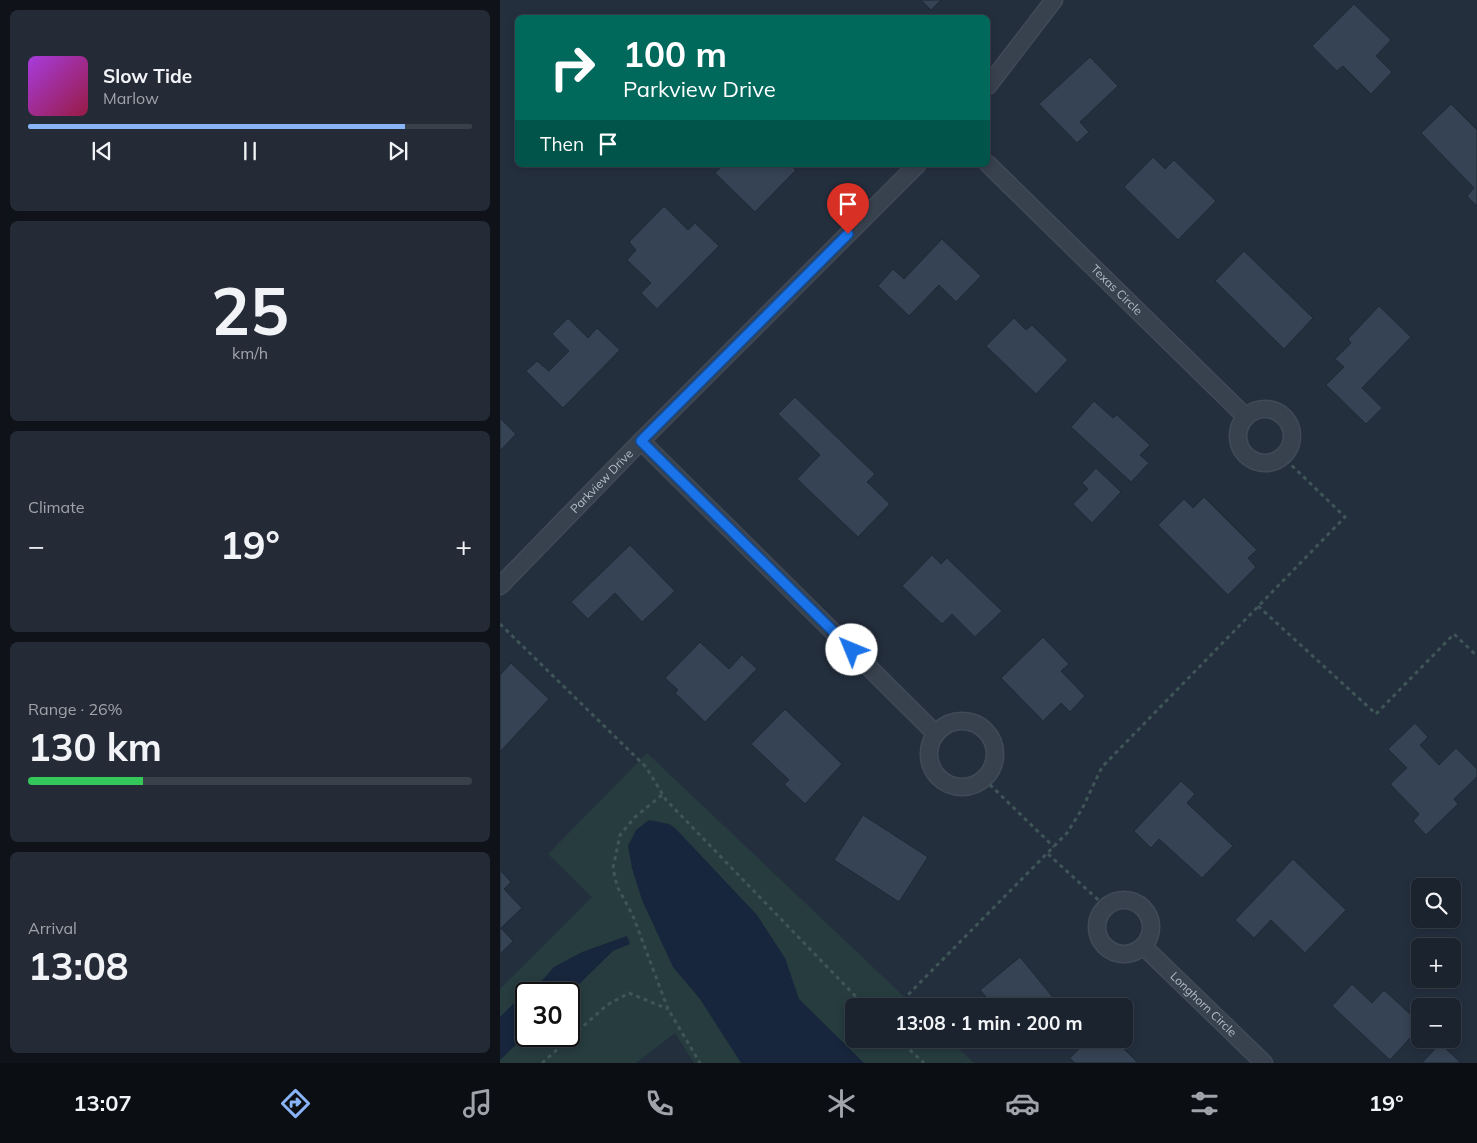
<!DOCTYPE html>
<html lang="en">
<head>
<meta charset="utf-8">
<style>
	:root { --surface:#1b232e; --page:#242b36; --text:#f1f3f6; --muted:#a0a4aa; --line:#39404a; --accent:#8ab4f8 }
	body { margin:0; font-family:Mulish,sans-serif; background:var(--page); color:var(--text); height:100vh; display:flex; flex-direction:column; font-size:19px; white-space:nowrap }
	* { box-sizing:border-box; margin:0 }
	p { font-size:16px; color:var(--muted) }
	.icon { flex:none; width:28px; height:28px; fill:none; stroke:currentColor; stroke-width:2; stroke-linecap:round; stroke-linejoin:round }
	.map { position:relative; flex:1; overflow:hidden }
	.side { display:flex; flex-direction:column; gap:10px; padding:10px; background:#0f1319; width:500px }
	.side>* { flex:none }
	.hud { position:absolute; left:15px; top:15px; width:475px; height:152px; border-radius:8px; box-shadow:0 2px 8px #0003,0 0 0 1px var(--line); background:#00695c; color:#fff; overflow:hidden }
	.fabs { position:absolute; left:911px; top:878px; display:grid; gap:10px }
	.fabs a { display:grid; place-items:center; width:50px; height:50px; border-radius:8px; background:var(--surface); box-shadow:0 2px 8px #0003,0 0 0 1px var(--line); font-size:25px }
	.speed { position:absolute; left:15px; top:982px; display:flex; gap:10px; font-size:25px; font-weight:700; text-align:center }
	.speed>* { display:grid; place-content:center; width:65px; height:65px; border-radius:50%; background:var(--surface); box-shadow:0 2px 8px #0003,0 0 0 1px var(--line); line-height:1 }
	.speed .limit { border:2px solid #111; border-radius:8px; background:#fff; color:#111 }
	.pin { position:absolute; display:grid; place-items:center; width:42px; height:42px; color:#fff; margin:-51px -21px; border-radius:50% 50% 50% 0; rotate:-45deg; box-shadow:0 0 5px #0007 }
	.pin .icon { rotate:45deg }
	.me { position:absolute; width:55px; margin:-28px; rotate:315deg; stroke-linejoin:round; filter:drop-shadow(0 0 4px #0008) }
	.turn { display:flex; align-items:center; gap:18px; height:105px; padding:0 25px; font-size:22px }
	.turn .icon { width:65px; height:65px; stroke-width:2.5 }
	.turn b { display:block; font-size:35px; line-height:42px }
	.then { display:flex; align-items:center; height:48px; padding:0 25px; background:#0003; gap:10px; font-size:19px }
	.big { font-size:38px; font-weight:700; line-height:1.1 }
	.side .widget { flex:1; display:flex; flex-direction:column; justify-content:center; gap:8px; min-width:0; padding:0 18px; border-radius:8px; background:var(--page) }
	.side .dial { align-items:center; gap:0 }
	.dial b { font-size:65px; line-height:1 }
	.song { display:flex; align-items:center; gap:15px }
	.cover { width:60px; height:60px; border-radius:8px; background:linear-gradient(135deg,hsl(280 70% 55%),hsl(340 70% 35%)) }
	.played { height:5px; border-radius:2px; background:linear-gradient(90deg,var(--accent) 85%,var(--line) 85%) }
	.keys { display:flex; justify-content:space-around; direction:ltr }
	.heat { display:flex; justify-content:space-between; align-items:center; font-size:28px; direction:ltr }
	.charge { height:8px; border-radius:4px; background:linear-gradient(90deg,#34c759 26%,var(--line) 0) }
	.trip { position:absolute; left:345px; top:998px; width:288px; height:50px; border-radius:8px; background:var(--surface); box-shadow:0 2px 8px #0003,0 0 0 1px var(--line); font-weight:700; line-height:50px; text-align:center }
	.menu { display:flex; height:80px; justify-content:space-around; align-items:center; background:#0b0e12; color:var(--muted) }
	.menu .icon { width:35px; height:35px }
	.menu .selected { color:var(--accent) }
	.menu b { font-size:22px; color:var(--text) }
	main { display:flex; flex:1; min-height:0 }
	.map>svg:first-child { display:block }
	.green { fill:#263c3f; fill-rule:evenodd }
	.water { fill:#17263c }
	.building { fill:#364354; stroke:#1f2835 }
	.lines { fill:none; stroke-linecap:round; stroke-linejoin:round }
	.minor-casing { stroke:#414a57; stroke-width:19 }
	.path { stroke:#3f5557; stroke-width:3; stroke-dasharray:4 4; stroke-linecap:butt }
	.minor { stroke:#38414e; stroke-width:16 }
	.route-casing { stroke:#114b97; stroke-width:12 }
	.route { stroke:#1a73e8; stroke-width:9 }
	.labels { text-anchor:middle; stroke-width:5; stroke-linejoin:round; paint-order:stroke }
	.street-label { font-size:12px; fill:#b4bcc9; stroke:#1d2633 }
</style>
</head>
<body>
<main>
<section class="side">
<div class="widget">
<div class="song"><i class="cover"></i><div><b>Slow Tide</b><p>Marlow</p></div></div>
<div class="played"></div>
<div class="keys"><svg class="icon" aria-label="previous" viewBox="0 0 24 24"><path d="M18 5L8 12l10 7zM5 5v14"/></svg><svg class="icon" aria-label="pause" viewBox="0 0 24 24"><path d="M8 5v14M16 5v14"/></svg><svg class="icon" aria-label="next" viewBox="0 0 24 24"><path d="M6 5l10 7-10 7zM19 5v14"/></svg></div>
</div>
<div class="widget dial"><b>25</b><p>km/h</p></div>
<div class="widget"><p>Climate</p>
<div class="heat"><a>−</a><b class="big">19°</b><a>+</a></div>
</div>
<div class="widget"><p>Range · 26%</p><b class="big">130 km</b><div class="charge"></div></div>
<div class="widget"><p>Arrival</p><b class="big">13:08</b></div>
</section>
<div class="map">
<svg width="977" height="1063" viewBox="0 0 977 1063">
	<rect width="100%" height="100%" fill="#242f3e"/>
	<path class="green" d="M147,753L414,1006H354V1039H448L474,1063H194L175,1033L136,1063H0V989L92,897L48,854ZM26,994H69V1036H26Z"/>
	<g class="water">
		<polygon points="149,820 169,824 175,828 257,915 285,958 299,999 364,1063 241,1063 200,999 173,967 142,900 132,868 128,846 136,830"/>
		<polygon points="127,936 130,944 113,951 69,994 26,994 26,1035 0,1060 0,1017 28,989 40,983 54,967 82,952"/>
	</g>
	<g class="building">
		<polygon points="421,0 441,0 431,10"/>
		<polygon points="854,4 891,40 876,56 892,72 871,94 843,66 837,71 812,46"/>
		<polygon points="590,57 618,86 580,122 589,132 577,143 539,104"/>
		<polygon points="951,104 977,130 977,206 967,196 974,188 921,133"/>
		<polygon points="653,157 665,169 674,160 716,201 678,240 624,187"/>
		<polygon points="223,165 290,165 296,170 255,212 215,173"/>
		<polygon points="164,206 188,230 195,223 219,246 157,309 141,293 151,283 127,260 136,250 129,242"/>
		<polygon points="442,239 481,276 456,302 439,285 409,316 378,286 393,269 404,279"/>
		<polygon points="744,251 813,318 784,349 715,281"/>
		<polygon points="879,306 911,337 862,388 882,408 866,424 826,385 844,367 835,359 851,343 848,339"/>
		<polygon points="68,318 88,338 97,328 120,350 63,408 26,371 37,361 49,371 69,351 52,334"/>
		<polygon points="514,318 526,330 532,325 568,360 536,394 486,346"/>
		<polygon points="295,397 375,474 367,482 390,504 358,537 297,479 320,455 278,414"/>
		<polygon points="594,401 613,418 617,415 650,445 640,455 649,463 631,482 571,427"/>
		<polygon points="0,418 16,434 0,451"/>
		<polygon points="596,468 621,492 592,523 573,504 588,489 582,483"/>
		<polygon points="704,497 757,550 748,558 756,567 728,595 658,525 684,499 693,508"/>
		<polygon points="130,545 175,591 142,622 115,593 88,619 71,602"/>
		<polygon points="432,555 441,564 447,558 502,611 475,637 452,614 442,624 402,586"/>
		<polygon points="543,637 569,664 561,671 585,696 570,712 561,703 543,721 501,678"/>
		<polygon points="200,642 229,669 242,655 257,669 205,722 175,693 178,690 165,678"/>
		<polygon points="11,663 49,699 0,752 0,675"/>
		<polygon points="285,709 342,764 305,804 284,784 289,780 251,744"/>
		<polygon points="915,723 928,737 920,745 939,765 956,748 977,769 977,777 954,799 958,804 926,835 913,821 919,814 890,784 907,768 888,749"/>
		<polygon points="681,781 695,794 687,803 733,846 702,878 659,839 651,848 634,831"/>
		<polygon points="363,815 428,857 399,902 334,860"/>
		<polygon points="793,859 846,910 805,953 771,920 754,938 735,920"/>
		<polygon points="0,870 11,882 4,889 22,908 1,928 13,941 0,954"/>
		<polygon points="520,957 560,1006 494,1006 480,990"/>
		<polygon points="852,984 872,1003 884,990 920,1023 920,1027 890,1060 832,1006"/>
		<polygon points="589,1039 614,1039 638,1063 575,1063 570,1058"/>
		<polygon points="940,1043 961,1063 922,1063"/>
	</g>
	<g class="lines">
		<defs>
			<g id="minor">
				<polyline points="488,86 554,0"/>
				<path id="s1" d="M488,164L746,417"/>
				<circle cx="765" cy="436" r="27"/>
				<polyline points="141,441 436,734"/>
				<path id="s2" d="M0,586L141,441L417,165"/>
				<circle cx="462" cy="754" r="33"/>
				<circle cx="624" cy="927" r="27"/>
				<path id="s3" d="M643,946L764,1063"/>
			</g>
		</defs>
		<use href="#minor" class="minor-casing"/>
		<g class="path">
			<polyline points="758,606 876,714 954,634 977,656"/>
			<polyline points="0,624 146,767 166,800 365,1006"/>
			<polyline points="484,779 554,847"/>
			<polyline points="162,795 135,817 120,835 113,868 117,886 133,916 168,1009 200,1063"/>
			<polyline points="548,854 606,907"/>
			<polyline points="397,1006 567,833 582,809 602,767 845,517 782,456"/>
			<polyline points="398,1039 424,1063"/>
			<polyline points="42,1063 107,1005 129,993 168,1009"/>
		</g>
		<use href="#minor" class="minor"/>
	</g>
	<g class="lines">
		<defs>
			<polyline id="route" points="348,234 141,441 352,650"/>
		</defs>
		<use href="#route" class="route-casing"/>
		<use href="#route" class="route"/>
	</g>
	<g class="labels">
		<g class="street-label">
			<text dy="4" stroke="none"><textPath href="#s1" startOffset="180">Texas Circle</textPath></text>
			<text dy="4" stroke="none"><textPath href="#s2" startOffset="146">Parkview Drive</textPath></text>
			<text dy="4" stroke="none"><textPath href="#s3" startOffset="84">Longhorn Circle</textPath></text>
		</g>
	</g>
</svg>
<div class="fabs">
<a><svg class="icon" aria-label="search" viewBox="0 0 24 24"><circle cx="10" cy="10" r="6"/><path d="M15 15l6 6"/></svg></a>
<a>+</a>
<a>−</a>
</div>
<div class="speed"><div class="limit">30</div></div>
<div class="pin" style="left:348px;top:234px;background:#d93025"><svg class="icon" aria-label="arrive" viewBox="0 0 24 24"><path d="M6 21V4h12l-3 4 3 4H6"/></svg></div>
<svg class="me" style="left:352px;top:650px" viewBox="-20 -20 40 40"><circle r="19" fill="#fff"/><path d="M0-13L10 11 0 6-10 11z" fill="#1a73e8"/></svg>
<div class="trip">13:08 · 1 min · 200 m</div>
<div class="hud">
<div class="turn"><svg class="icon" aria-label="right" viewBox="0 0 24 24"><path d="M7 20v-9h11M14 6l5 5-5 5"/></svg><div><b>100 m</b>Parkview Drive</div></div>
<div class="then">Then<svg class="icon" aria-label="arrive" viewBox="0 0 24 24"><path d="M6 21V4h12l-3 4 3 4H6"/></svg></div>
</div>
</div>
</main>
<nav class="menu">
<b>13:07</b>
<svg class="icon selected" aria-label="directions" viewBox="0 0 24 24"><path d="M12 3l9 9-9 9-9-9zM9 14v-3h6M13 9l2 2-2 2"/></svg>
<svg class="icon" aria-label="music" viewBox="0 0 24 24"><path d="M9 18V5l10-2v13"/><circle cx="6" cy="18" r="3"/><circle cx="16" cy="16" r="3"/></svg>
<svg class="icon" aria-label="phone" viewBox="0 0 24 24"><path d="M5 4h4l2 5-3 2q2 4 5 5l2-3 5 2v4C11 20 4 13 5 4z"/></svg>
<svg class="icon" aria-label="climate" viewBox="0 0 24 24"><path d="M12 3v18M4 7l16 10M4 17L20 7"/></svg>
<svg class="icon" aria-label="car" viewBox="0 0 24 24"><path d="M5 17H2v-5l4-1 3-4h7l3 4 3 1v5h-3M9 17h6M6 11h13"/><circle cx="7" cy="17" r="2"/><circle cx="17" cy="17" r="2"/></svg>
<svg class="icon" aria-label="filters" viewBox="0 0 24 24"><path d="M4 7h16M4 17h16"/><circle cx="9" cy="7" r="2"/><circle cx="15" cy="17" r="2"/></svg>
<b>19°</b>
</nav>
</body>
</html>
